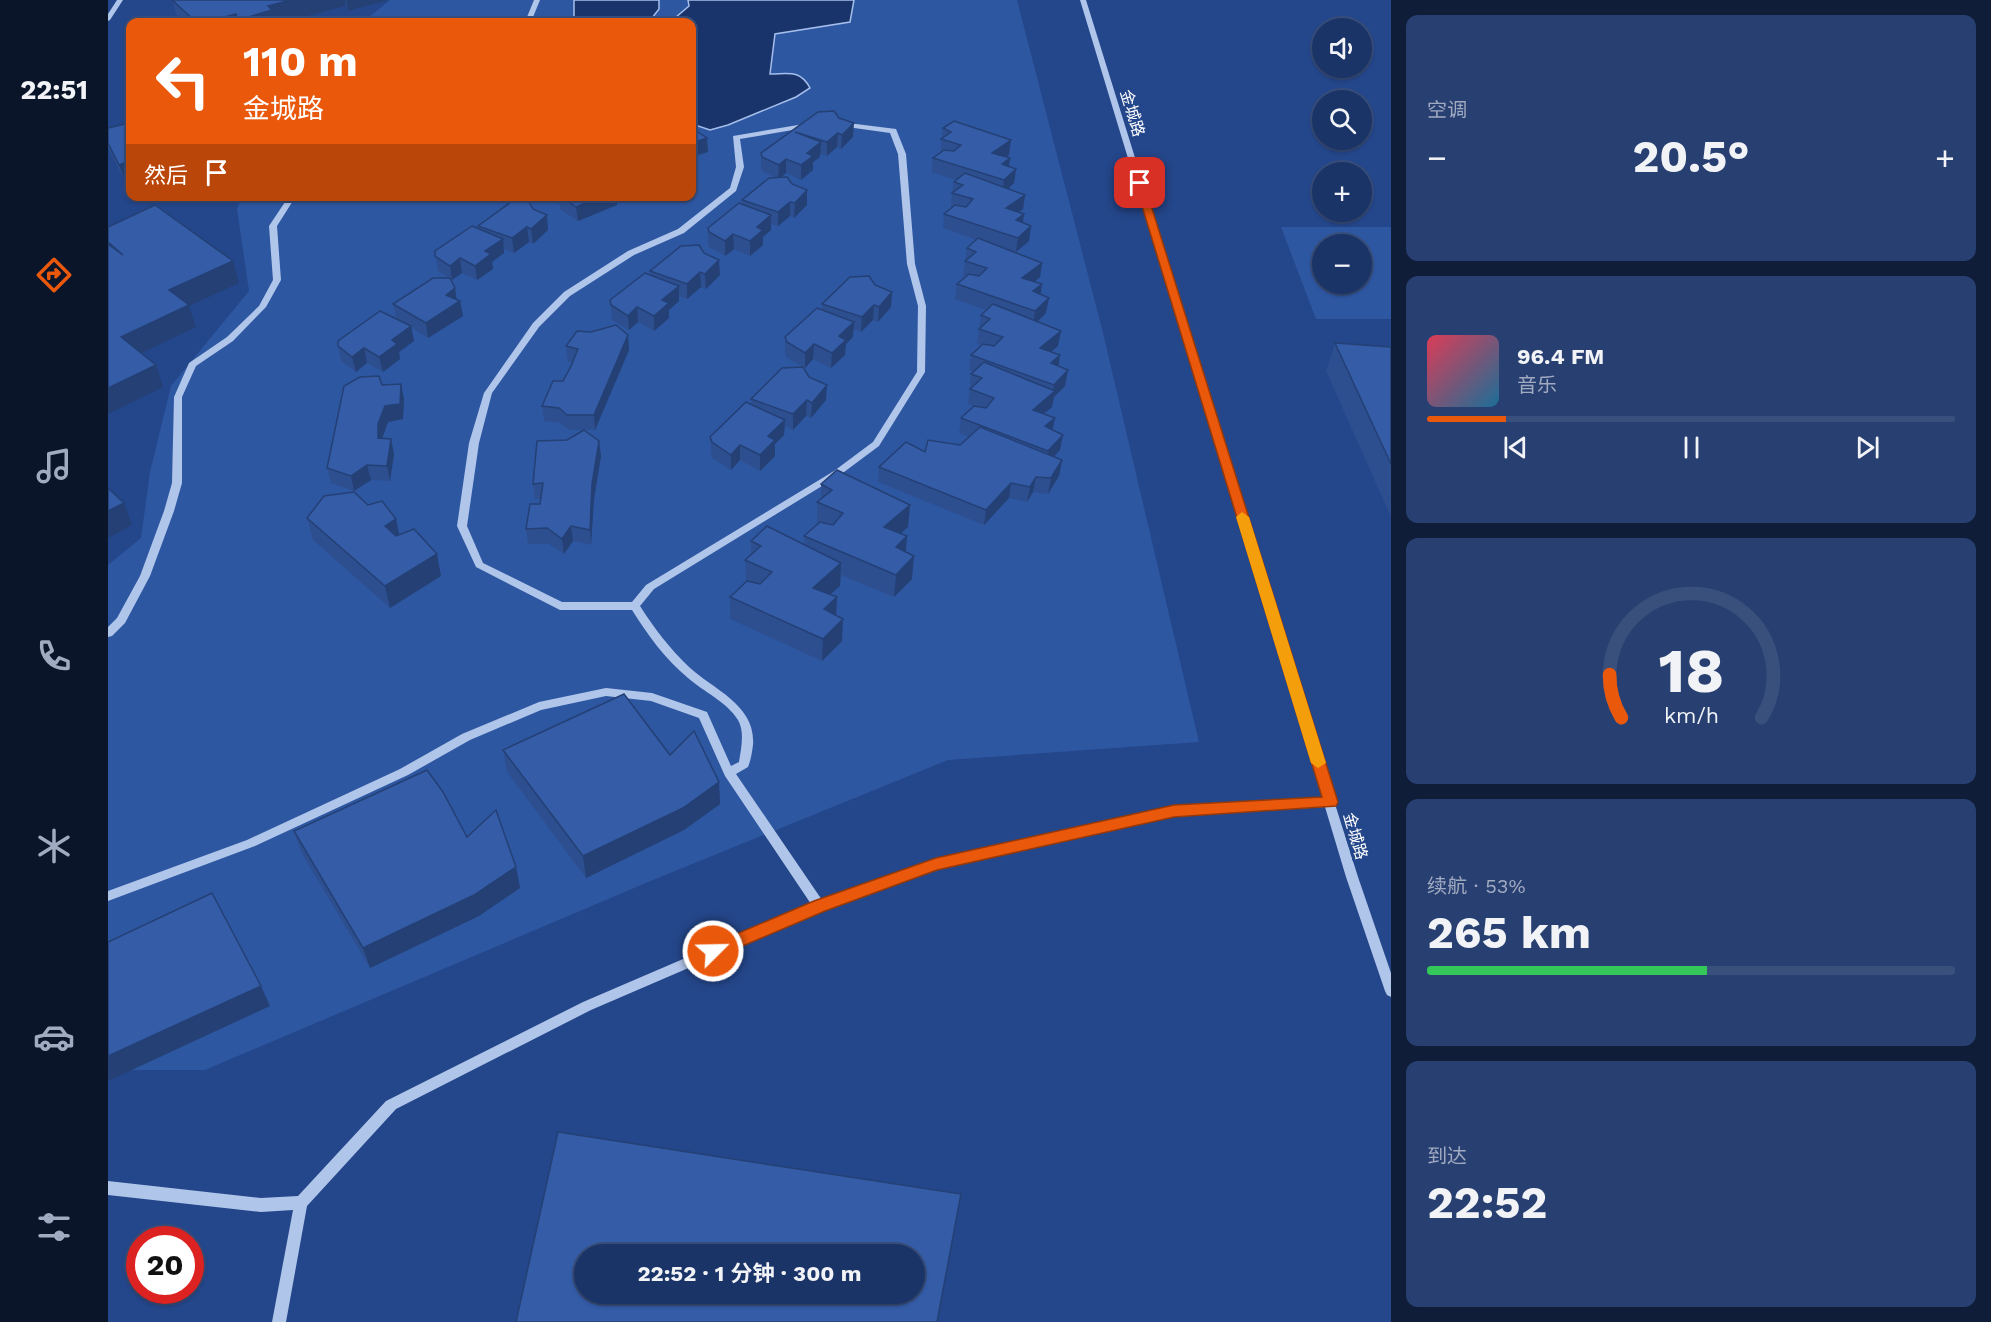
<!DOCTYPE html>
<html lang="zh">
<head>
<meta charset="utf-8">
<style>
	:root { --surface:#1b3468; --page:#283f71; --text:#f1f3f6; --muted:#a0aac0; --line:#394f7c; --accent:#ea580c }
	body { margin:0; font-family:"Work Sans","Noto Sans SC",sans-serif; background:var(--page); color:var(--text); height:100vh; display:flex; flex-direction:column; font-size:22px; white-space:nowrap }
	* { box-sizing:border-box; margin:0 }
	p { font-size:20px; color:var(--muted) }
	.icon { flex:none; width:33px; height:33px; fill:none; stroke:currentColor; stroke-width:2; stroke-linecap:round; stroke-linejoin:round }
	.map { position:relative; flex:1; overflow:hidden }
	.sheet { display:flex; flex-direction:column; gap:15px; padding:15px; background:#0f1d39; width:600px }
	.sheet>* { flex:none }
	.guide { position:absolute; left:18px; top:18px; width:570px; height:183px; border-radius:12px; box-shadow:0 2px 4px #0004,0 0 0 2px var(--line); background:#ea580c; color:#fff; overflow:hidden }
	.fabs { position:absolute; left:1204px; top:18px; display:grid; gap:12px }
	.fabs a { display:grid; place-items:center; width:60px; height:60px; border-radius:50%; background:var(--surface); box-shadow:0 2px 4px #0004,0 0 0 2px var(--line); font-size:30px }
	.speed { position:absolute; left:18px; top:1226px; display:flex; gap:12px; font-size:30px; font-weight:700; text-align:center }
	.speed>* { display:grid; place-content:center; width:78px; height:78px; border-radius:50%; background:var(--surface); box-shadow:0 2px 4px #0004,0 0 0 2px var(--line); line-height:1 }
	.speed .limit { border:9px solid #d22; background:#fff; color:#111 }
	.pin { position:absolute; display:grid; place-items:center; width:51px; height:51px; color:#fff; margin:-26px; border-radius:12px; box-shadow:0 3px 9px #0006 }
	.me { position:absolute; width:66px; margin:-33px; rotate:67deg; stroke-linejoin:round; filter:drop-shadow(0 0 4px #0008) }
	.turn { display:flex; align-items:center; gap:21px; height:126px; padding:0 18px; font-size:27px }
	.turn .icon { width:78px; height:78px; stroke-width:2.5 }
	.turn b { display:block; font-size:42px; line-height:51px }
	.then { display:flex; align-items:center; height:57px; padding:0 18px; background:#0003; gap:12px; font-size:22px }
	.big { font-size:45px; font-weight:700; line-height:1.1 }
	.sheet .widget { flex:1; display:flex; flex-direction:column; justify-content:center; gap:9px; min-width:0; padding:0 21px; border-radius:12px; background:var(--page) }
	.sheet .dial { align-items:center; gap:0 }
	.dial svg { height:156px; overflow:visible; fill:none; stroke:var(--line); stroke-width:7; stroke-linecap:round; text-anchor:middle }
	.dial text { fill:var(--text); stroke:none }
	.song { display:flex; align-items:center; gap:18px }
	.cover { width:72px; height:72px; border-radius:9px; background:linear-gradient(135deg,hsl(350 70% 55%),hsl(200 70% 35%)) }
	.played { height:6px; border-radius:3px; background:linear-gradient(90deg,var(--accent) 15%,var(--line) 15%) }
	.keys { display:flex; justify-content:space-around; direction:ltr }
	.heat { display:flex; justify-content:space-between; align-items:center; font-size:33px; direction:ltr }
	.charge { height:9px; border-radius:4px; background:linear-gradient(90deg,#34c759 53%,var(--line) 0) }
	.trip { position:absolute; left:466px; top:1244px; width:351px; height:60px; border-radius:30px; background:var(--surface); box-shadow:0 2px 4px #0004,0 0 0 2px var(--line); font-weight:700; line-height:60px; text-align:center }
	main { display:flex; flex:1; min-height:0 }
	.tabs { display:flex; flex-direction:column; width:108px; justify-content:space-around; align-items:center; background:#0b152a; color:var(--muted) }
	.tabs .icon { width:42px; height:42px }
	.tabs .selected { color:var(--accent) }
	.tabs b { font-size:27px; color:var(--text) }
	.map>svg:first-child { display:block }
	.green { fill:#2e57a2; fill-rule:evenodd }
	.water { fill:#19346a; stroke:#a5beeb; stroke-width:1.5 }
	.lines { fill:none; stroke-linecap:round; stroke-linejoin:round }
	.minor { fill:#b0c5ea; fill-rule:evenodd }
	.wall { fill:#2d4f90 }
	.shaded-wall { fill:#244075 }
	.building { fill:#345ca7; stroke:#244075; stroke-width:1.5; fill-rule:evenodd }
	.route { fill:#ea580c; stroke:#983908; stroke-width:1.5 }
	.slow { fill:#f59e0b }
	.labels { text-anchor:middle; stroke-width:6; stroke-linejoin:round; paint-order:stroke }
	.street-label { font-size:16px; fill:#fff; stroke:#24468a }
</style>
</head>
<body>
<main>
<nav class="tabs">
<b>22:51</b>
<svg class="icon selected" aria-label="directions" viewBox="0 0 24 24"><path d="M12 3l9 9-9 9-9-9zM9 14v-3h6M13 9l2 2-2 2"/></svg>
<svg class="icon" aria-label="music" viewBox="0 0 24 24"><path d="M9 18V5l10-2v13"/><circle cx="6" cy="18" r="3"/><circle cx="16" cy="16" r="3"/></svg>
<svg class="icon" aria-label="phone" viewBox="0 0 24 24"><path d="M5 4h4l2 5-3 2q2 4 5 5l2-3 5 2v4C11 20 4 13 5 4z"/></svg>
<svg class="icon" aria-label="climate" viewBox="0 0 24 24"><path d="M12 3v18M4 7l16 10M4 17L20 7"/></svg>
<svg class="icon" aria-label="car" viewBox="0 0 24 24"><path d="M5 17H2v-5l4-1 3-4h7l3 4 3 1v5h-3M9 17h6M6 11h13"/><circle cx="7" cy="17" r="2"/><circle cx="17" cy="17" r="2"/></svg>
<svg class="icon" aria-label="filters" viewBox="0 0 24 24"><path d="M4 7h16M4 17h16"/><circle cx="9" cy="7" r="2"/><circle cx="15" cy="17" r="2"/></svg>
</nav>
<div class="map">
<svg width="1283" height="1322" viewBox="0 0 1283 1322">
	<rect width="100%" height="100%" fill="#24468a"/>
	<g class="green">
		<polygon points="282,0 909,0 995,333 1091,742 840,760 545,880 97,1070 0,1070 0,565 33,538 42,472 63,386 141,291 129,209 134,197 584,196 584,22 265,22 261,17"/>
		<path d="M1173,227H1283V319H1208ZM1215,244H1254V284H1215Z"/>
	</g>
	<g class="water">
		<polygon points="466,0 551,0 551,9 541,22 466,22"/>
		<path d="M580,0H746L742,22L667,34L662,74C680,74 692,69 702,88L688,97L620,125L602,130L584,124V22H549L568,17L581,6Z"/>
	</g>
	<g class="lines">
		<g class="minor">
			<polygon points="9,0 15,0 2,20 0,21 0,14"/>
			<polygon points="426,0 432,0 423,22 417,22"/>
			<path d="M972,0H978L1226,798L1229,802L1227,804L1250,877L1283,973V997L1279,995L1277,991L1238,877L1217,807L1066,816L829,869L715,910L483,1010L288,1109L199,1206L178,1322H164L185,1210L153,1212L0,1195V1181L153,1198L190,1196L278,1101L475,1002L703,904L617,776L591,718L543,701L498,696L433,710L362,740L300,775L147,846L0,901V891L139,840L292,769L354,734L431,702L498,688L544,693L599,712L623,766L631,762C633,749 637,732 630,720C619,702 596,692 580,678C557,659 539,634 524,610H452L368,567L349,526L361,443L376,393L425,323L456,292L520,251L570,229L622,188L628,167L625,136L702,123L706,125L702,127L632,139L636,167L628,191L576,233L526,255L462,296L431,327L384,393L371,443L359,526L375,563L454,602H524L538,585L726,471L765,442L809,372L810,306L799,264L790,154L782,133L732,126L728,124L732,122L788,129L798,154L807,264L818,306L817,372L771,446L732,475L546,589L532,606C546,628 562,649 581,667C606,690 648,705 645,745C644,752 643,760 640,767L628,774L714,900L828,859L1066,806L1214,798Z"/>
			<polygon points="181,196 188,196 169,226 173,280 158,307 125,341 88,366 74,397 74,483 66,511 42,576 17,623 4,636 0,637 0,627 9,618 32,576 56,511 64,483 66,397 81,363 119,337 151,306 165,280 161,226"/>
		</g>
	</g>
	<g class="wall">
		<polygon points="64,0 281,0 240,11 238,6 176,22 73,22 70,20"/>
		<polygon points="710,112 745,137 733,149 729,147 719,156 712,154 712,157 705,162 705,170 693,180 678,173 673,177 699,205 686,218 682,216 670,226 663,224 663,230 655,237 655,245 642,256 626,249 617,256 601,247 600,243 600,228 634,204 634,200 666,177 654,171 653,167 653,153"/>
		<polygon points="22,123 22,177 16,179 0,148 0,128"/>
		<polygon points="835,128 901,155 898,157 902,158 901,166 908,169 906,183 900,188 917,195 915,209 911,212 916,214 915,223 923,226 921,241 908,252 934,263 932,277 926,282 932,294 938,313 929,322 953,331 950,346 943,352 950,366 960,370 957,386 946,397 944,407 936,414 944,430 952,450 946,457 954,460 951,476 940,494 925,492 919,502 901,498 876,525 770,482 771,467 817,452 852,445 861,437 851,433 853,418 865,406 860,404 863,374 865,372 861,370 863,355 873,345 869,344 873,315 878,310 847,299 849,284 858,276 855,276 859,248 869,240 835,228 836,214 844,208 843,207 844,193 846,182 848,180 824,172 825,158 832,153"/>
		<polygon points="446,196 517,196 509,199 509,205 470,221 452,209 452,205 446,199"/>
		<polygon points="425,209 440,230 425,244 421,242 406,253 396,249 396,253 384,262 385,269 369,280 354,273 344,280 343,280 349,300 352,301 355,316 320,338 304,328 306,341 291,352 292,359 275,372 259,363 248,372 233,361 230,346 288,318 285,304 341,278 330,271 327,251 371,228 370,226"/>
		<polygon points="596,253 612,275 598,289 593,287 579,299 571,296 571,301 561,310 561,318 546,331 530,322 521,330 504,320 502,300 542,275 542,271"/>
		<polygon points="767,285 784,292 783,307 770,322 765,320 753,332 745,329 745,337 738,344 737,355 723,368 705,359 697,368 678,357 677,352 677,337 714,310 714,304"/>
		<polygon points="520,335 521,350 487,430 477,430 491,441 493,456 486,499 483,545 465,541 456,554 441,544 420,544 418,529 432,504 433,499 427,499 425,484 459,440 476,430 461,430 452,423 436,421 434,406 455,381 464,362 460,362 458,346"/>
		<polygon points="1227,343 1283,347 1283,517 1218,371"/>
		<polygon points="701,377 718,400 703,418 698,416 685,430 677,426 676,435 667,444 667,456 652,471 632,460 623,470 604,458 603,452 602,437 643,405 643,399"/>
		<polygon points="293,384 296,399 295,419 280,422 274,438 283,439 286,454 282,481 263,480 246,491 223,483 219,468 274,385"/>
		<polygon points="713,484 802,505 800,527 792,534 799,536 798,552 804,579 786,597 733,575 732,586 722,594 734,641 714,661 622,619 622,597 638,582 637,560 643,555 643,541 696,544 696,536 709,525 709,502 713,499"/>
		<polygon points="199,518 291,535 333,576 282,608 205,540"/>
		<polygon points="395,750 562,755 611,782 612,804 576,830 478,878 399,772"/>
		<polygon points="186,831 359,837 408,867 412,888 371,916 262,968 193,852"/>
	</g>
	<g class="shaded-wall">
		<polygon points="183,0 237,0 238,6 176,22 131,22 130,20 160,6"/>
		<polygon points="238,0 281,0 240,11"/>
		<polygon points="128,14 130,22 98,22"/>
		<polygon points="746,123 745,137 733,149 734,135"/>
		<polygon points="730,133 729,147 719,156 719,142"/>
		<polygon points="599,138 600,152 584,157 584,143"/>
		<polygon points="903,140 901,155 882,167 884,153"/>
		<polygon points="713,142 712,157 705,162 705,170 693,180 693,165 699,153"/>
		<polygon points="902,158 900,172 894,164"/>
		<polygon points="678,159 678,173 670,180 671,165"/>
		<polygon points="22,161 22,177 16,179 11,165"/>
		<polygon points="908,169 906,183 894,194 896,180"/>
		<polygon points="699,190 699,205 686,218 687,203"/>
		<polygon points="917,195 915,209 896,223 898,208"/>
		<polygon points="494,196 517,196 509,199 509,205 470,221 468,207"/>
		<polygon points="682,202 682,216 670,226 670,212"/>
		<polygon points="916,214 914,228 908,220"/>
		<polygon points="439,215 440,230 425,244 423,229"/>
		<polygon points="663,215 663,230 655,237 655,245 642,256 642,241 649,227"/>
		<polygon points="923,226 921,241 908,252 910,238"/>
		<polygon points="419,227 421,242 406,253 404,238"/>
		<polygon points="625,234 626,249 617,256 617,241"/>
		<polygon points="395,239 396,253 384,262 385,269 369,280 367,266 377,251"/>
		<polygon points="352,258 354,273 344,280 342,266"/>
		<polygon points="611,260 612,275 598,289 597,274"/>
		<polygon points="125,261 131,283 81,306 88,327 21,359 13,337 61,290"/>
		<polygon points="934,263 932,277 912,293 914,278"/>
		<polygon points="592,272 593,287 579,299 579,284"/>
		<polygon points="934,284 932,299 925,291"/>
		<polygon points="571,286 571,301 561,310 561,318 546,331 546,316 554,300"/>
		<polygon points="347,288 349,303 352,301 355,316 320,338 318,323 338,295"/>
		<polygon points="784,292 783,307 770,322 771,307"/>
		<polygon points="941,298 938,313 925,326 927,311"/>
		<polygon points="766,305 765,320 753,332 754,317"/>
		<polygon points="529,307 530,322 521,330 520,316"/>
		<polygon points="746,322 745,337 738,344 737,355 723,368 724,353 731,336"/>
		<polygon points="303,326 306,341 291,352 292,359 275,372 271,357 284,340"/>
		<polygon points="953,331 950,346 929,363 932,348"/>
		<polygon points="520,335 521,350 487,430 486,415"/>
		<polygon points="706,344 705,359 697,368 697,353"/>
		<polygon points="256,348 259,363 248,372 244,357"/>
		<polygon points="952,355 950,370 943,363"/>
		<polygon points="48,365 55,387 0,414 0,388"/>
		<polygon points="960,370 957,386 946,397 944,407 922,425 925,410 945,393 946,385"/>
		<polygon points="293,384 296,399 295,419 280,422 274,439 270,438 270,424 277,406"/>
		<polygon points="719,385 718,400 703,418 704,403"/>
		<polygon points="699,400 698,416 685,430 685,414"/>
		<polygon points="947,418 944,433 937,426"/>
		<polygon points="677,420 676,435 667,444 667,456 652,471 652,455 660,436"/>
		<polygon points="955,435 952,450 937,466 940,451"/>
		<polygon points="283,439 286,454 282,481 279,466"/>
		<polygon points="491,441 493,456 486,499 483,545 482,530 484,484"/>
		<polygon points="632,445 632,460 623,470 623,455"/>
		<polygon points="954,460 951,476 940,494 943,478"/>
		<polygon points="259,465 263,480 246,491 243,476"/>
		<polygon points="928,477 925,492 919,502 922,487"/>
		<polygon points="903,483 901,498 876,525 878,510"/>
		<polygon points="16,503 24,525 0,538 0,511"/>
		<polygon points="802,505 800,527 774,550 776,527"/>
		<polygon points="288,519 293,542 277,526"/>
		<polygon points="463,526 465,541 456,554 454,539"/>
		<polygon points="799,536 797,559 788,547"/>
		<polygon points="329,554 333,576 282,608 277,586"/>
		<polygon points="806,556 804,579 786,597 788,575"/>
		<polygon points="733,563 732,586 704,610 705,588"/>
		<polygon points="729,597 728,619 716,609"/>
		<polygon points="735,619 734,641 714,661 715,639"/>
		<polygon points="611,782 612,804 576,830 478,878 475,856"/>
		<polygon points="408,867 412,888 371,916 262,968 255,948"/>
		<polygon points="153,986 162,1006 0,1081 0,1056"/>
	</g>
	<g class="building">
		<polygon points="64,0 183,0 160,6 164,10 130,20 128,14 98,22 88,22"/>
		<polygon points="726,111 731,118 746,123 734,135 730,133 719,142 687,132 713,142 699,153 705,156 693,165 678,159 671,165 654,157 653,153 710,112"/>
		<polygon points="846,121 903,140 884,153 902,158 894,164 908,169 896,180 825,158 836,150 846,151 853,145 833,139 843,132 835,128"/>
		<polygon points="22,123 22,161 11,165 0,143 0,128"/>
		<polygon points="584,128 599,138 584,143"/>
		<polygon points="857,173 917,195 898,208 916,214 908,220 923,226 910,238 836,214 847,205 858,207 865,199 844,193 855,185 846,182"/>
		<polygon points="679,177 684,184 699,190 687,203 682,202 670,212 634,200 661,178"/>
		<polygon points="453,196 494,196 468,207"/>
		<polygon points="403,202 421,202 425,209 439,215 423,229 419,227 404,238 370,226"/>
		<polygon points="631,203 663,215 649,227 655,230 642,241 625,234 617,241 601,232 600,228"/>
		<polygon points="47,205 125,261 61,290 81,305 13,337 48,365 0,388 0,245 1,245 15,255 0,242 0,227"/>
		<polygon points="364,226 395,239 377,251 383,254 367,266 352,258 342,266 327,256 327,251"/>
		<polygon points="870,238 934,263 914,278 934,284 925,291 941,298 927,311 849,284 861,274 871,276 879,268 857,261 868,252 859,248"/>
		<polygon points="591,245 596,253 611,260 597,274 592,272 579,284 542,271 573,246"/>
		<polygon points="537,273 571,286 554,300 561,303 546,316 529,307 520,316 503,305 502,300"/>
		<polygon points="761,276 767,285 784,292 771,307 766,305 754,317 714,304 742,277"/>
		<polygon points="325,278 342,278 347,288 338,295 352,301 318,323 285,304"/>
		<polygon points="885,304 953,331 932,348 952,355 943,363 960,370 946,385 863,355 875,344 886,346 895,337 871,329 882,319 873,315"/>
		<polygon points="709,308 746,322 731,336 738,340 724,353 706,344 697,353 679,342 677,337"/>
		<polygon points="272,311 303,326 284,340 289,344 271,357 256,348 244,357 230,346 230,341"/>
		<polygon points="508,325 520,335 486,415 459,415 451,408 434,406 445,381 455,381 463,366 470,349 458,346 469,331 483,332"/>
		<polygon points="1227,343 1283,347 1283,464"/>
		<polygon points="876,362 947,391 925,410 947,418 937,426 955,435 940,451 853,418 866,406 878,408 886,398 862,389 874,378 863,374"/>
		<polygon points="695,367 701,377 719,385 704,403 699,400 685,414 643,399 674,368"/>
		<polygon points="271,376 274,385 293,384 292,404 277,406 270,424 270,438 283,439 279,466 259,465 243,476 219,468 236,386 252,377"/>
		<polygon points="638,402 677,420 660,436 667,440 652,455 632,445 623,455 604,442 602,437"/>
		<polygon points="872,427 954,460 943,478 928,477 922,487 903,483 878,510 771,467 798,442 817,452 820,440 852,445"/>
		<polygon points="476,430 491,441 484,484 482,530 463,526 454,539 439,528 418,529 422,504 432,504 435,483 425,484 429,441 459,440"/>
		<polygon points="729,470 802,505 776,527 799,536 788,547 806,556 788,575 696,536 712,522 725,525 735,513 709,502 724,490 713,484"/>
		<polygon points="0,488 16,503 0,511"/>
		<polygon points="246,492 260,505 274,501 288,519 277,526 288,536 306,529 329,554 277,586 199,518 216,496"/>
		<polygon points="659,526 733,563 705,588 729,597 716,609 735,619 715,639 622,597 639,581 652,584 664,572 637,560 653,546 643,541"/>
		<polygon points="516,694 562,755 586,731 611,782 575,808 475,856 395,750"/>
		<polygon points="319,770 335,792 359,837 388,810 408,867 366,895 255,948 186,831"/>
		<polygon points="104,893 153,986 0,1056 0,942"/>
		<path d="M450,1132L853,1194L829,1322H408ZM477,1254H807V1293H477Z"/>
	</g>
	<polygon class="route" points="1032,180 1036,183 1230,802 1228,806 1066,817 829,870 717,911 611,956 600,956 597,951 600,946 706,901 828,858 1066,805 1214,797 1027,183"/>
	<polygon class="slow" points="1134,512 1141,517 1218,763 1210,768 1203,763 1128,517"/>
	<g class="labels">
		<g class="street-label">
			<text transform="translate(1025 113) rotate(73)" y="6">金城路</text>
			<text transform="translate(1248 836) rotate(74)" y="6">金城路</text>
		</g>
	</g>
</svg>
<div class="fabs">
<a><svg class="icon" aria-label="sound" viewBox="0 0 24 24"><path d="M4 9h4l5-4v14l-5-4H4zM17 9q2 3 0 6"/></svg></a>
<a><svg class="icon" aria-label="search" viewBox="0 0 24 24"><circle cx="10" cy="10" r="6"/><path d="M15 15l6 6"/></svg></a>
<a>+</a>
<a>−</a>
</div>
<div class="speed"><div class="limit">20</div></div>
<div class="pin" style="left:1032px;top:183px;background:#d93025"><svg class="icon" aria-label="arrive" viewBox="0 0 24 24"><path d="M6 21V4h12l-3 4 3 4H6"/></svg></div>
<svg class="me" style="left:605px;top:951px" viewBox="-20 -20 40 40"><circle r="17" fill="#ea580c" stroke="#fff" stroke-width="3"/><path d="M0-11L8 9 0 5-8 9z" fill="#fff"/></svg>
<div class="trip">22:52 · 1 分钟 · 300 m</div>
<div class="guide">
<div class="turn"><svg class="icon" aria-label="left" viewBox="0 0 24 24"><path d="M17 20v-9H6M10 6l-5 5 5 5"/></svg><div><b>110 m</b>金城路</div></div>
<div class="then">然后<svg class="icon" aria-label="arrive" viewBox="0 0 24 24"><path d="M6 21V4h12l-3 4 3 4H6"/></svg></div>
</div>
</div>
<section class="sheet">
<div class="widget"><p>空调</p>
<div class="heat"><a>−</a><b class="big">20.5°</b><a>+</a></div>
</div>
<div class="widget">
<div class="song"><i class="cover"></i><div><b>96.4 FM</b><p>音乐</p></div></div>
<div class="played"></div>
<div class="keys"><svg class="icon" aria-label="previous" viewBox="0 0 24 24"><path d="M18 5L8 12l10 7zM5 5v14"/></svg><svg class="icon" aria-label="pause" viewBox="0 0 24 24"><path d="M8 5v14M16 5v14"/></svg><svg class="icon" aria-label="next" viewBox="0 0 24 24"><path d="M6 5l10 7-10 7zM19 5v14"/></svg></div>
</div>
<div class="widget dial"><svg viewBox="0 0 100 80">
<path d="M14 69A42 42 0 1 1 86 69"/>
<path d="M14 69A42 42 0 0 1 8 47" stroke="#ea580c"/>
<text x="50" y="56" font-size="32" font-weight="700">18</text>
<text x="50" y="72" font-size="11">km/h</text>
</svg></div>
<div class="widget"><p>续航 · 53%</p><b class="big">265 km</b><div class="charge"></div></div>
<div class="widget"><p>到达</p><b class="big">22:52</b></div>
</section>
</main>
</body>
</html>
